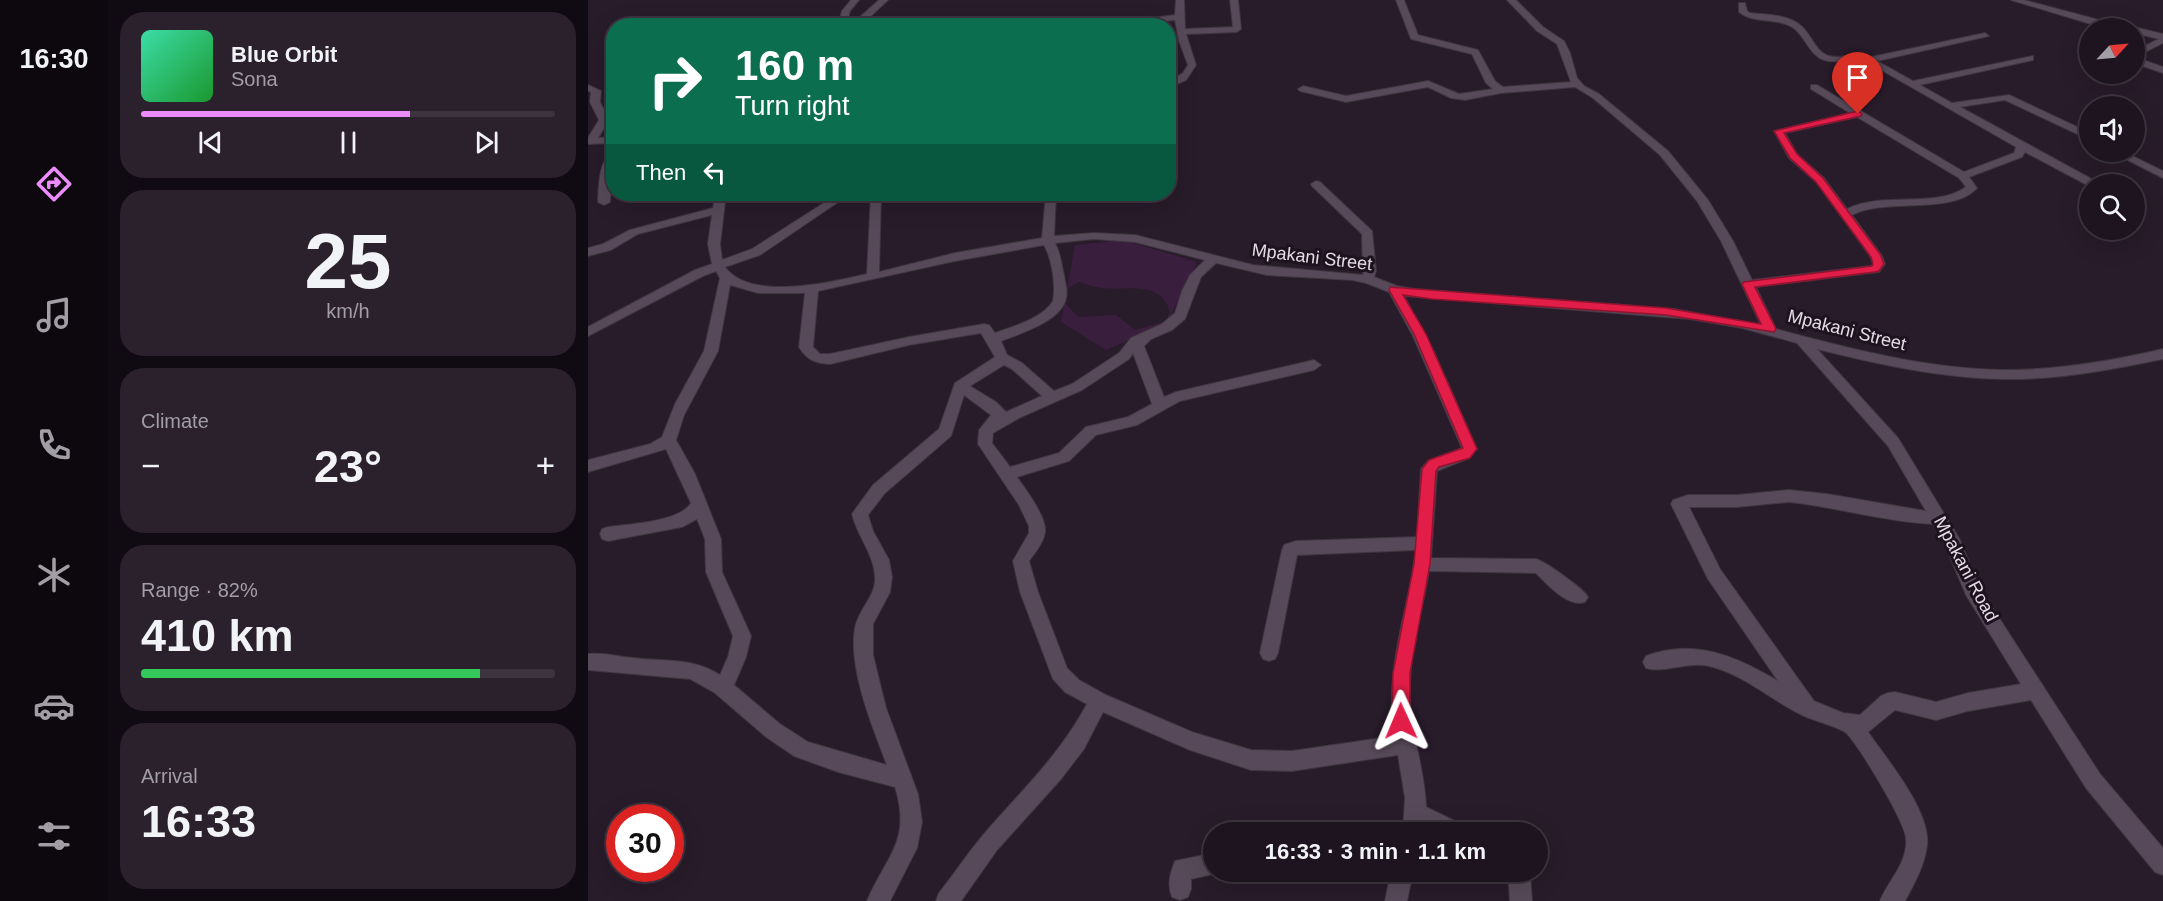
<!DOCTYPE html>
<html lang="en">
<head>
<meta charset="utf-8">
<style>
	:root { --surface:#1e1420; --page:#2b212d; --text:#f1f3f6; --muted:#a19ea5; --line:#3c333e; --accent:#ec8cfb }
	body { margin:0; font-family:Helvetica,sans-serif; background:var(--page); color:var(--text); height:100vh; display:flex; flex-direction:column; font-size:22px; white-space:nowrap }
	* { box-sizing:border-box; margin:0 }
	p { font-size:20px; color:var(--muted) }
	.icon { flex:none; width:33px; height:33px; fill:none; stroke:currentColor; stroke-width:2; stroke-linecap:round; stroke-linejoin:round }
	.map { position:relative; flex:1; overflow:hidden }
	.drawer { display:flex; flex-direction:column; gap:12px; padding:12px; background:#100b12; width:480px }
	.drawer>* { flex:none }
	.banner { position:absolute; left:18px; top:18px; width:570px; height:183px; border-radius:24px; box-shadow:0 6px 24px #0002,0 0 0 2px var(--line); background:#0b6e4f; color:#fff; overflow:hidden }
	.needle { width:39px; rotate:64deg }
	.tools { position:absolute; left:1491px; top:18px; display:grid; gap:12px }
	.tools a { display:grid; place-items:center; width:66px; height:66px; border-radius:50%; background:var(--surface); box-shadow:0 6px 24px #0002,0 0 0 2px var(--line); font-size:30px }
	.speed { position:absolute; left:18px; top:804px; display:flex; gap:12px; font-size:30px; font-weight:700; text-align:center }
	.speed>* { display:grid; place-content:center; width:78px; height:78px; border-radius:50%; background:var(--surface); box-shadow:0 6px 24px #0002,0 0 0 2px var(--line); line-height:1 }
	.speed .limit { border:9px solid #d22; background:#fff; color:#111 }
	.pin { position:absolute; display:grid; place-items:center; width:51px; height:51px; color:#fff; margin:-62px -26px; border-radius:50% 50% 50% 0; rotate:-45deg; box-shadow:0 0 6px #0007 }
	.pin .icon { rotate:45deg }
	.me { position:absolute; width:66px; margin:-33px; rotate:359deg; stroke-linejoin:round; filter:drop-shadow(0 0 4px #0008) }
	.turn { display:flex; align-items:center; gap:21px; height:126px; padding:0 30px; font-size:27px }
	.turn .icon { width:78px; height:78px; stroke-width:2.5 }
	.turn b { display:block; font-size:42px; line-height:51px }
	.then { display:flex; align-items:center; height:57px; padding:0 30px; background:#0003; gap:12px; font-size:22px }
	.big { font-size:45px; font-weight:800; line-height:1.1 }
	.drawer .widget { flex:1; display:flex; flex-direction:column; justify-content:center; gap:9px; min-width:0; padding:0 21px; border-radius:24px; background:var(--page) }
	.drawer .dial { align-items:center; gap:0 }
	.dial b { font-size:78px; line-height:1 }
	.song { display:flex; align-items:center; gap:18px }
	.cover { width:72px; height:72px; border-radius:9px; background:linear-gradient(135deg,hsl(160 70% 55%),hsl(130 70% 35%)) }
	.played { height:6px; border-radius:3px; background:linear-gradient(90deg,var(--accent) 65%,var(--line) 65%) }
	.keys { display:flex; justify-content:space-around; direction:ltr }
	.heat { display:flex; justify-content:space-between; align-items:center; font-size:33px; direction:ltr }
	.charge { height:9px; border-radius:4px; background:linear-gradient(90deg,#34c759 82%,var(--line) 0) }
	.trip { position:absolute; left:615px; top:822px; width:345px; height:60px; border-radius:30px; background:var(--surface); box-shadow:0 6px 24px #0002,0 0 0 2px var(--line); font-weight:800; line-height:60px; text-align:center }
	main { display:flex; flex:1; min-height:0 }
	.dock { display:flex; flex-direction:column; width:108px; justify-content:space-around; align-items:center; background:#0c080d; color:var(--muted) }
	.dock .icon { width:42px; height:42px }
	.dock .current { color:var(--accent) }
	.dock b { font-size:27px; color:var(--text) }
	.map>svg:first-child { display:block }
	.green { fill:#3a1e3e; fill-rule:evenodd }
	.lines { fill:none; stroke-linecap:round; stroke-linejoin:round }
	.minor-casing { stroke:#3f3540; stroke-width:2 }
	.minor { fill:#574959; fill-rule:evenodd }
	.route { fill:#e11d48; stroke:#92132f; stroke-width:1.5 }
	.labels { text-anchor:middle; stroke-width:6; stroke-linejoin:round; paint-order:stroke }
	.street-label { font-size:18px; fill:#e4dbe5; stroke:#1e1220 }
</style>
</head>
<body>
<main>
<nav class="dock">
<b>16:30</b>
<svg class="icon current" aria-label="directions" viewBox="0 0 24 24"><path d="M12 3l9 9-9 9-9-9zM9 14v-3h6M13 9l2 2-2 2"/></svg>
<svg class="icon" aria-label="music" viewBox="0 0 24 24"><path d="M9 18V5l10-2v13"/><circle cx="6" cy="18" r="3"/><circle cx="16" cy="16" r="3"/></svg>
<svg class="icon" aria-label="phone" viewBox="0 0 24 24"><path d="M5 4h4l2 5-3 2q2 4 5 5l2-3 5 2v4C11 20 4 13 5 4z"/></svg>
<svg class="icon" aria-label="climate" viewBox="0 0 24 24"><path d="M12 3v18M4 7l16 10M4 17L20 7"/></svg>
<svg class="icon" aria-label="car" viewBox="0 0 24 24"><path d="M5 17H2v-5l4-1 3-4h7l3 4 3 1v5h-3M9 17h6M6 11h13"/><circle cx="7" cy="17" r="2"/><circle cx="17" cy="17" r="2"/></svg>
<svg class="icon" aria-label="filters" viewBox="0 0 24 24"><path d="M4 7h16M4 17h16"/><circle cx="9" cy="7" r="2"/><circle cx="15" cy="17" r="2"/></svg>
</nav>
<section class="drawer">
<div class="widget">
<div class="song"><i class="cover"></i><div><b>Blue Orbit</b><p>Sona</p></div></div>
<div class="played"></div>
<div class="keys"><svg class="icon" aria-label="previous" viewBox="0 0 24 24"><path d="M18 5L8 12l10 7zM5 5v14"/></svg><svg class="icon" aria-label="pause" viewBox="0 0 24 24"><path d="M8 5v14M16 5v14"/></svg><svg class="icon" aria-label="next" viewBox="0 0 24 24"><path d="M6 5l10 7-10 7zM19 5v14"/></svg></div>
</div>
<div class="widget dial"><b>25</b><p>km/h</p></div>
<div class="widget"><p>Climate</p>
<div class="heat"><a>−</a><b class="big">23°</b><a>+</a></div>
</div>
<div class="widget"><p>Range · 82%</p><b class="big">410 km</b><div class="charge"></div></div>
<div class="widget"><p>Arrival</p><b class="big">16:33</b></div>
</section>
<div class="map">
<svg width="1575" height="901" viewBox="0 0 1575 901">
	<rect width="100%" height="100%" fill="#281b2a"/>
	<path class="green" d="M535,240L609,262L579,323L518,350L473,322L487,245ZM491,282C499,284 506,287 514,288C539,291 573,279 582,312L577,321L547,330L528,315L490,317L478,304L480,288Z"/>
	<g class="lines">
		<defs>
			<g id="minor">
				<polygon points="263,0 271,0 262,11 258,26 250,26 254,11"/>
				<polygon points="291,0 300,0 272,26 262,26"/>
				<polygon points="588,0 596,0 597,29 645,27 642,0 650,0 653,29 649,32 598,34 608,65 598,80 580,88 580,82 595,73 600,65 591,41 587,20 536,26 506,26 587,15"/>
				<path d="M808,0H816L830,35L890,50L907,81L915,87L983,82L969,44L949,31L919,0H928L955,27L976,41L982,53L989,78L996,86L1011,94L1080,151L1120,200L1145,241L1164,280L1283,266L1285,264L1282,256L1228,182L1201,158L1186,131L1262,113L1223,89V85H1229L1376,172L1426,153L1428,147L1274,59C1261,59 1249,64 1236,60C1221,55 1217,35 1204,27C1188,17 1165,24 1151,12V3H1157L1159,11L1162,13C1178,15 1199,14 1212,25C1223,33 1227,52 1241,56C1255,60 1268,50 1283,57L1397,33L1401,36L1289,61L1325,81L1445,56V60L1332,85L1364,103L1421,95L1502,133V140L1417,100L1372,107L1509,182L1510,184L1501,186L1437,152L1434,157L1381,177L1389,188C1363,216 1299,197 1264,215L1294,256L1297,264L1291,272L1168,287L1188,329C1262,349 1340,369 1417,370C1470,370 1523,361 1575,349V359C1522,370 1469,380 1415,379C1352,378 1289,364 1229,349L1310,438L1372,540L1391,587L1512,774L1575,848V875L1567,872L1498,788L1443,700L1380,711L1348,720L1307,710L1280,732C1299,759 1343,812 1339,845C1337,865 1326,884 1317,901H1292C1300,881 1320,863 1318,839C1318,823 1269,742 1257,732C1250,727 1224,720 1214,715C1183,700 1155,674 1121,666C1100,661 1075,674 1058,668L1055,662L1058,656C1106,638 1148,656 1190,681L1120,579L1083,504L1085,500L1100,495H1149L1201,490L1239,494L1338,511L1300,446L1209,343L1154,328L1102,319L816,296L846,352L889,449L879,459L849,471L843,558L948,559C958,562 996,589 1000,597L997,602C980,608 959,584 948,573L841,571C834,613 820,656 822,698C823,735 837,770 838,807L875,825L878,832H846L836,828L835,832H815L817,798L810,755L704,771L663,770L602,750L515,712L496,749L473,779L409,850L373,901H348L351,893C366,874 380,853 396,834C434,790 471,756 499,704L477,692L465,679L432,592L425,561L441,533V526L431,505L390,444L391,430L403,415L376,395L363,436L297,493L280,515L285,531L301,560L304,577L302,592L285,624V655L298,708L330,794L334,822L329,848L302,901H279C298,856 324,841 307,787L250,772L206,756L178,737L127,693L102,679L0,670V654C16,652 31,657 46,658C77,662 104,657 132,675L140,657L145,636L118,572L117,539L109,519L94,527L20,541L14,539L12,534L14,529L20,527C41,524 92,522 103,503L78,449L0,472V460L62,444L74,437L87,404L116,351L132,278L128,271L115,276L0,336V327L107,270L124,264L120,244L124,215L50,234L23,250L0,256V248L15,244L42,230L125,208L128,194H138L132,244L134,260L164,249L250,194H262L172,255L137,267C162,302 244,282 279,274L283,194H293L291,272L367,253L454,238L458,194H468L466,236L506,233L547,235L665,265L775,275L774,234L724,186L723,184L728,181L732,182L784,231L788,271L786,277L809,286L826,289L1086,309L1173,325L1133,241L1109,201L1072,155L1005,98L987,87L913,93L877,100L863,98L840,87L758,102L712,91L710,89L715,86L758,96L840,81L871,94L905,89L898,83L884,54L823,39ZM1269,117L1371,178L1378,187C1346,209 1295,191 1259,209L1236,178L1209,154L1197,133ZM506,239L547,242L617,260L602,275L594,291L587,313L574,324L543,338L531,353L484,384L466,391L434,363L419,355L413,341C431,334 474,321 478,298C480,291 477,283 476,275C473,264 473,254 467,243ZM456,245C464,259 468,284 465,301C454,319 426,326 407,333L401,325L396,324L321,337L242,354H232L225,347L230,291L367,261ZM628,263L679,275L764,280L778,283L801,292L825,336L874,448L840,461L833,469L829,537L708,541L696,545L694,550L672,653L675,659L681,661L687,659L690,653L709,555L828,550C820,613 795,672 807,736L704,751L663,750L604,732L518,695L491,680L479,668L450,592L441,561C447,553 456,542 457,532C459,517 437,489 429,477L481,461L508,435L549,425L592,401L726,370L733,365L726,360L588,392L576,397L556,346L563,339L584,330L597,319L613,277ZM142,285L170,293H217L211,347C219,360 227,363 242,364L321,345L393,333L407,357L367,383L351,429L285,485L264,514C269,536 287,555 287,578C288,596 270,610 267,628C260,669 285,728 299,765L220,742L192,724L146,685L158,657L163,636L134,572L133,539L107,474L88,440L96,415L130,351ZM545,353L564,404L540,417L498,427L471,453L422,467L404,443L405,433L433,417L494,390L541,359ZM416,365L424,369L454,396L418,412L408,402L382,386ZM1201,502C1249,507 1297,522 1345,524L1358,547L1378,595L1433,684L1380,693L1348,702L1307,692L1300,693L1293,696L1272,715L1255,713L1226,701L1132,569L1101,507H1149Z"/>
				<polygon points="1423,0 1436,0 1541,28 1506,25"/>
				<polygon points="1546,27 1575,34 1575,43 1547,57 1575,67 1575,73 1546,63 1546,51 1571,39 1546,33 1546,28 1543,28"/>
				<polygon points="0,85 13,91 12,102 21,120 10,138 26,137 26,143 0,144 0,138 11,120 2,102 3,92 0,91"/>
				<path d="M26,151L22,202L16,205L10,202C11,186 10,160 26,151Z"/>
				<polygon points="1524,152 1536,152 1575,171 1575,178"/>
				<path d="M626,853V872H634L603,879V889L600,897L592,900L584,897C579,884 582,874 587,861Z"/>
				<polygon points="803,872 825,872 819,901 797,901"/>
				<polygon points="920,872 942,872 944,901 922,901"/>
			</g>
		</defs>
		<use href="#minor" class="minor-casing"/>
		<use href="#minor" class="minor"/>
	</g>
	<polygon class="route" points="1270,111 1274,114 1273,116 1196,133 1209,154 1235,178 1292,254 1296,264 1291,271 1287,272 1167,287 1188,329 1186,332 1078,315 844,299 815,295 838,334 889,449 882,458 851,467 848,471 842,564 822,673 822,721 819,726 813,729 807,726 804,721 805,673 826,564 834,469 841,460 875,448 826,334 801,290 802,287 1078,308 1173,324 1154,284 1156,282 1284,266 1285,264 1283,257 1228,182 1202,158 1186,131"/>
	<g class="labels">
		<g class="street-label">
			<text transform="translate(724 257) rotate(7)" y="6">Mpakani Street</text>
			<text transform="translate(1259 330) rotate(14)" y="6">Mpakani Street</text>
			<text transform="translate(1378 569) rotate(62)" y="6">Mpakani Road</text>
		</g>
	</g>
</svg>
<div class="tools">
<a><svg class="needle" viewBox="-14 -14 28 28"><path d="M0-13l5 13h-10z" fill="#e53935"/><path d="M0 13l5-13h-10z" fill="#a19ea5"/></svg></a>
<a><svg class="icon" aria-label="sound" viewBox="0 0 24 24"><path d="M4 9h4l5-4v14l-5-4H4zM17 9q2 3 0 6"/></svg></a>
<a><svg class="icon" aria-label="search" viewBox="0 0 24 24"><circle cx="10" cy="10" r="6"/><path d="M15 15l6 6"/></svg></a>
</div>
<div class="speed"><div class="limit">30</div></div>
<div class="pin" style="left:1270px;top:114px;background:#d93025"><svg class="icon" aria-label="arrive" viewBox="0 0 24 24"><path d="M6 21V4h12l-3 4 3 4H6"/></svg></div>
<svg class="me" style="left:813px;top:721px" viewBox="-20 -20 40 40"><path d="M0-17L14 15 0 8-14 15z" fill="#e11d48" stroke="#fff" stroke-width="4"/></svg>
<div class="trip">16:33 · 3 min · 1.1 km</div>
<div class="banner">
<div class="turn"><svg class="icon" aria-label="right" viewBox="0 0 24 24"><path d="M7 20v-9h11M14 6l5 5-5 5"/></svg><div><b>160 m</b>Turn right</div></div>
<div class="then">Then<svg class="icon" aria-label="left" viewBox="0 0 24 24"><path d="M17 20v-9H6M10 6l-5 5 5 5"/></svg></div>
</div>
</div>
</main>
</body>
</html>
